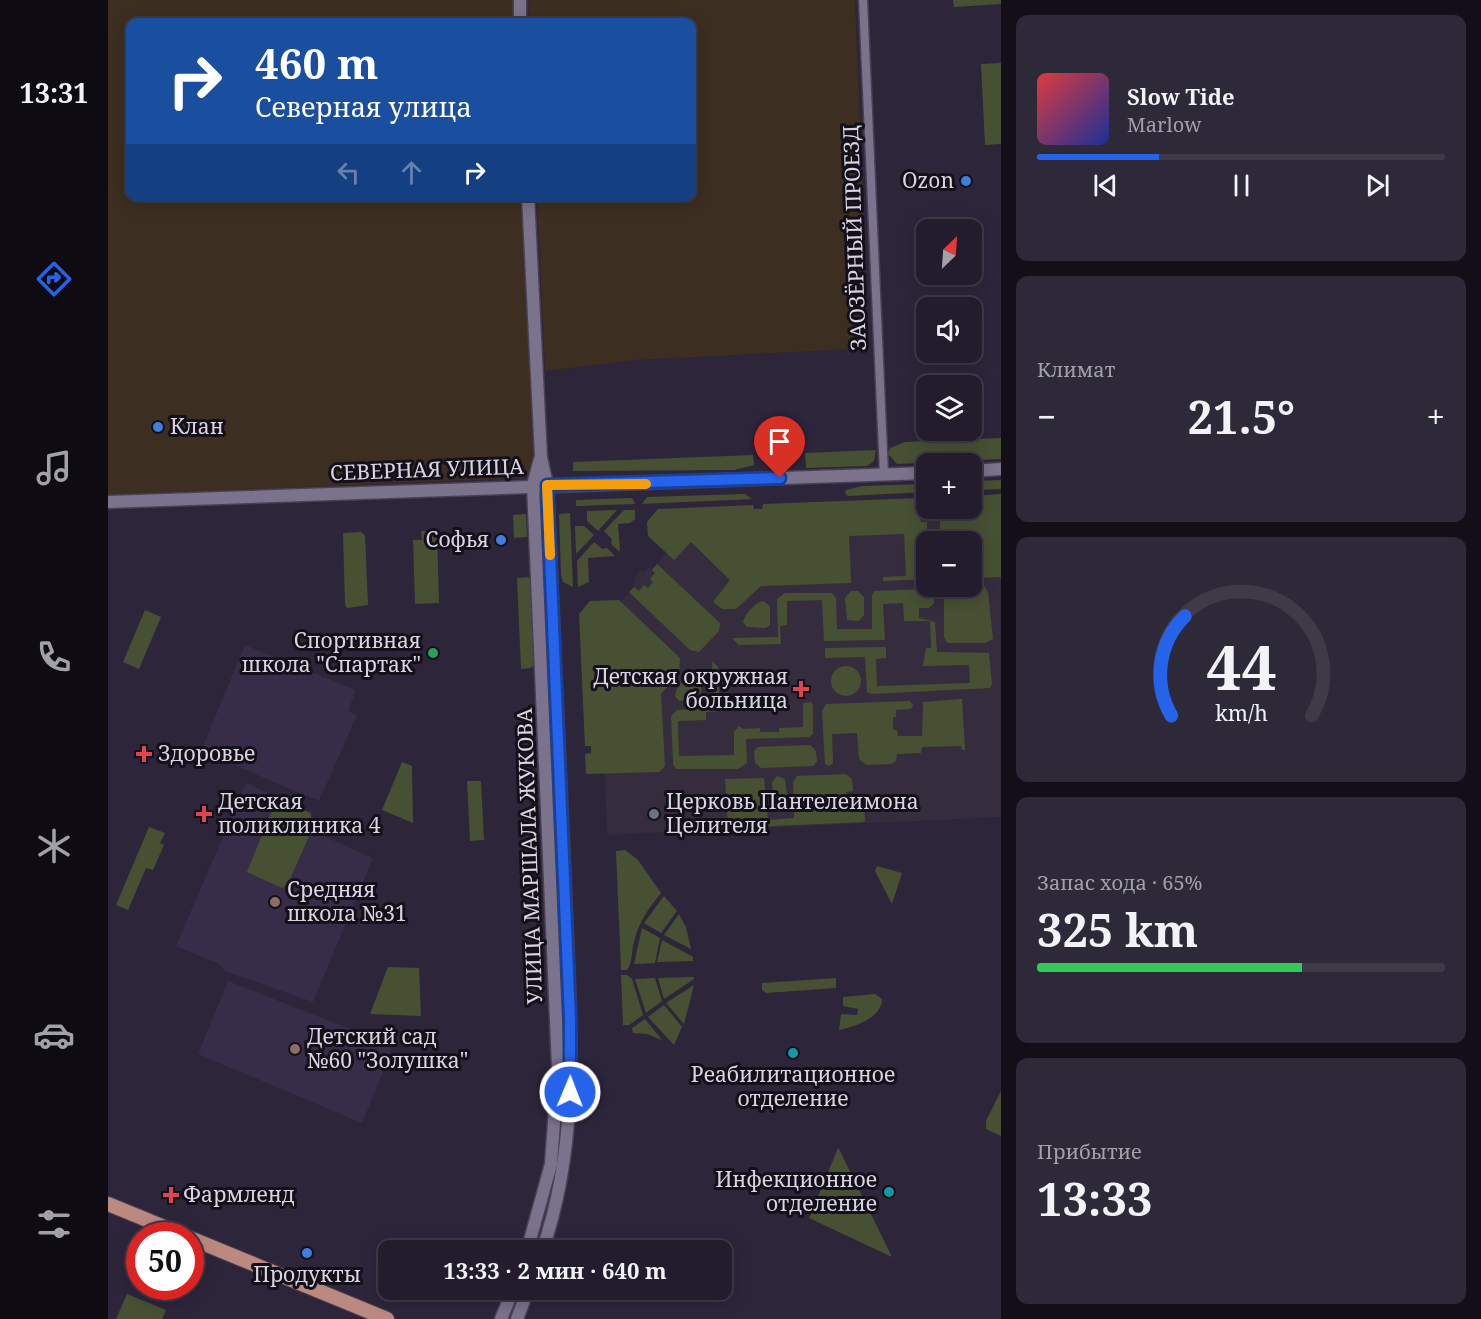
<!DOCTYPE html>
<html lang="ru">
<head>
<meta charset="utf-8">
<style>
	:root { --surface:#221c2c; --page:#2e2938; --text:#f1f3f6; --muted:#a2a1a9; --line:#3f3a48; --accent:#2563eb }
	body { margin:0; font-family:"Noto Serif",serif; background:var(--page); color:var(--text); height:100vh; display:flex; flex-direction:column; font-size:22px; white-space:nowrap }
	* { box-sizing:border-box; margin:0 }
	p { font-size:20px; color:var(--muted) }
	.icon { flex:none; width:33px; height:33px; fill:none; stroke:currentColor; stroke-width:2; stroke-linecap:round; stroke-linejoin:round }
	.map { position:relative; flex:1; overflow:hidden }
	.details { display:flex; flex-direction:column; gap:15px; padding:15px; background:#130f18; width:480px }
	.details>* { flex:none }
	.hud { position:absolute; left:18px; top:18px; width:570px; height:183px; border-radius:12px; box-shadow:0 3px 15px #0003,0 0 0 2px var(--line); background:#1a4fa0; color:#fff; overflow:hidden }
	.needle { width:39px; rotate:25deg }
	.tools { position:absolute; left:808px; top:219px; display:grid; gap:12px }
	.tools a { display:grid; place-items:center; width:66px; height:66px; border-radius:12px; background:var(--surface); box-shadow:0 3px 15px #0003,0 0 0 2px var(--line); font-size:30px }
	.speed { position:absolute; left:18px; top:1222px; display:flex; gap:12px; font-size:30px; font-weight:700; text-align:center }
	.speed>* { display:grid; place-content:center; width:78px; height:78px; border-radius:50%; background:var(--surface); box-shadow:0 3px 15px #0003,0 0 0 2px var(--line); line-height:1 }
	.speed .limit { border:9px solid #d22; background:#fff; color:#111 }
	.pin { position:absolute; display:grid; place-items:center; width:51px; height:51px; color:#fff; margin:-62px -26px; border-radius:50% 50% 50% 0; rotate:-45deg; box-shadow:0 0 6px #0007 }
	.pin .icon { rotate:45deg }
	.me { position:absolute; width:66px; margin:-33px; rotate:1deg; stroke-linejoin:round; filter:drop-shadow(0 0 4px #0008) }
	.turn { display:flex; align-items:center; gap:21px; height:126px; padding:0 30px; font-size:27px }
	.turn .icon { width:78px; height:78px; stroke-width:2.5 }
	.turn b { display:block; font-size:42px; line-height:51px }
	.lanes { display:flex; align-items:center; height:57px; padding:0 30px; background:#0003; justify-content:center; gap:30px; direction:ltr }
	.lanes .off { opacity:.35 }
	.big { font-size:45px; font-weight:700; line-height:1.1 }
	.details .card { flex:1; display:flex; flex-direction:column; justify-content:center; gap:9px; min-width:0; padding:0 21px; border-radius:12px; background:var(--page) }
	.details .dial { align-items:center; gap:0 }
	.dial svg { height:156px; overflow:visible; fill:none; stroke:var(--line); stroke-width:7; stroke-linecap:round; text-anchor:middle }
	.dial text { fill:var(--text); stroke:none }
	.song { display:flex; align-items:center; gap:18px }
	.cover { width:72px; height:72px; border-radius:9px; background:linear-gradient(135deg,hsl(0 70% 55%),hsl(230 70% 35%)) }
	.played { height:6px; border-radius:3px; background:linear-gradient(90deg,var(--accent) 30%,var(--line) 30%) }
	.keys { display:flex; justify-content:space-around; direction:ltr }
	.heat { display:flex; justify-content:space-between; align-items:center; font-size:33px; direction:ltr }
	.charge { height:9px; border-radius:4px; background:linear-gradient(90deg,#34c759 65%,var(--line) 0) }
	.trip { position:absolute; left:270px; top:1240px; width:354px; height:60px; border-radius:12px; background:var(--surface); box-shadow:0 3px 15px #0003,0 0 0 2px var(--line); font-weight:700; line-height:60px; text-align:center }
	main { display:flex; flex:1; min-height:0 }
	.tab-bar { display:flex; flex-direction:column; width:108px; justify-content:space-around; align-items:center; background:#0e0b12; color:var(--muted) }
	.tab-bar .icon { width:42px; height:42px }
	.tab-bar .active { color:var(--accent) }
	.tab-bar b { font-size:27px; color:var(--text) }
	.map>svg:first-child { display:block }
	.built { fill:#382d48 }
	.industrial { fill:#3c2e21 }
	.medical { fill:#352d3d; fill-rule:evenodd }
	.green { fill:#485033 }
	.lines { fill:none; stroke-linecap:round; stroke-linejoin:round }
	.street-casing { stroke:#494153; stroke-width:11 }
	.secondary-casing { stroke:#494153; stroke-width:15 }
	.primary-casing { stroke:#494153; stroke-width:16 }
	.street { stroke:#7b728b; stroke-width:8 }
	.secondary { stroke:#7b728b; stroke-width:12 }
	.primary { stroke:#bc8981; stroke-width:14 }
	.route-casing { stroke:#184099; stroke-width:15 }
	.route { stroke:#2563eb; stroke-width:10 }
	.slow { stroke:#f59e0b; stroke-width:10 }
	.shop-dot { fill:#3f7fe0; stroke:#14101a; stroke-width:2 }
	.leisure-dot { fill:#2e9e5b; stroke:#14101a; stroke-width:2 }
	.health-dot { fill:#e0444e; stroke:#14101a; stroke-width:2 }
	.worship-dot { fill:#6b7280; stroke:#14101a; stroke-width:2 }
	.education-dot { fill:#8d6e63; stroke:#14101a; stroke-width:2 }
	.culture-dot { fill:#0f9aa8; stroke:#14101a; stroke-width:2 }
	.labels { text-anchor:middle; stroke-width:6; stroke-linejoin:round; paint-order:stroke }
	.poi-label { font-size:21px; fill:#d9d4e2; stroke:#14101a; text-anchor:start }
	.street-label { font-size:21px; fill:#d9d4e2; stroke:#14101a }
</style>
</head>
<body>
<main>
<nav class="tab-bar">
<b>13:31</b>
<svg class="icon active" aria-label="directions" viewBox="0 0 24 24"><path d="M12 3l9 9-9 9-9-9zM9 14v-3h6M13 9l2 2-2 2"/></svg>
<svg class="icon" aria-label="music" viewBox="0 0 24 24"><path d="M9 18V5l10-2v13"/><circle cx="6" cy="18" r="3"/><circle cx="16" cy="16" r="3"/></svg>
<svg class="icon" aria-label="phone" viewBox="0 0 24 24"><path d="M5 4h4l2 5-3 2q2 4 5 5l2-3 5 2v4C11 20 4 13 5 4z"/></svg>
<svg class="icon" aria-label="climate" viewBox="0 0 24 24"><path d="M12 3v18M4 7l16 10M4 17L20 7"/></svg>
<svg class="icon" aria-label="car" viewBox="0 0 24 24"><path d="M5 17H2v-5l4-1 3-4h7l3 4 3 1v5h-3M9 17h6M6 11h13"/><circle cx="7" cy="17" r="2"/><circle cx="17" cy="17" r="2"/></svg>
<svg class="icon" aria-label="filters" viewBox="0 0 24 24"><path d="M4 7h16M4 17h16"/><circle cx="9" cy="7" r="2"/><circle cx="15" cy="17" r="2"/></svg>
</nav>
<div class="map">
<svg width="893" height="1319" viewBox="0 0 893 1319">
	<rect width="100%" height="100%" fill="#2d253a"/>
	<g class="built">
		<polygon points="137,645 248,690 240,711 249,715 211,801 93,751"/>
		<polygon points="138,783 204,813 209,833 265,858 205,1002 117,971 111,964 68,946"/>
		<polygon points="120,981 280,1044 283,1053 254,1123 90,1054"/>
	</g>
	<g class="industrial">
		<polygon points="0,0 405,0 406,22 22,22 22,196 413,197 426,464 421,475 415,478 0,495"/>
		<polygon points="420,0 747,0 759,294 744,295 745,349 527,360 437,371 429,197 584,196 584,22 421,22"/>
	</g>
	<path class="medical" d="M819,513L820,517L893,514V817L499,835L490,601H513L526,587L524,585L529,579L527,577L533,570L536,572L541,567L544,569L564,547V527L813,517V514ZM819,542H864V586H819Z"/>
	<g class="green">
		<polygon points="845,0 893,0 893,4 846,7"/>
		<polygon points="893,63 893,144 877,145 873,64"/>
		<polygon points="893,438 893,459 789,464 780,454 782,448 797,442"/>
		<polygon points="768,450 766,461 759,466 698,468 697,453"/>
		<polygon points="645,455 646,465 626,470 465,471 465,462"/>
		<polygon points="893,480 893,489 864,490 864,481"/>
		<polygon points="815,484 819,486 819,492 740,496 737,493 738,490 754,486"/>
		<polygon points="637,494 644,499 534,504 539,497"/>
		<polygon points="893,494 893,577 864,578 864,542 833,541 831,509 864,508 864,496"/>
		<polygon points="524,498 527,504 468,506 468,500"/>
		<polygon points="813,498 818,507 812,514 813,522 819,522 819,579 775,581 775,577 798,576 796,534 741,536 743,583 653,586 628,609 614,609 605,602 622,580 583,542 566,560 540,536 539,522 550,509 645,505 646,509 654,509 655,504"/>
		<polygon points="509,510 490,531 479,521 479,511"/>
		<polygon points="516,510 527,510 527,519 522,523 510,524 512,552 503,544 504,539 496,531"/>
		<polygon points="462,513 465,587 455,582 453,575 451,514"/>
		<polygon points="418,514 419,537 406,538 405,515"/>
		<polygon points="467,526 476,526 486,535 468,554"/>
		<polygon points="313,531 329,531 331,603 307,604 305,540 314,540"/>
		<polygon points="253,532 257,535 260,605 239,608 237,605 235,533"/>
		<polygon points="486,542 494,549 499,548 507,556 480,558 481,582 470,587 469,561"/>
		<polygon points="549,564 612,623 611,631 591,652 582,650 521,592 526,587 531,591 536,585 540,588 545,582 542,579 547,573 544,570"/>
		<polygon points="421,577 425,596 428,662 423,668 413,669 409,578"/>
		<polygon points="435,578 438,578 451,885 447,885"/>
		<polygon points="877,587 880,592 885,639 877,643 839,643 836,637 836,590 840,588"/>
		<polygon points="820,589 826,593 826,603 821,608 811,608 811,618 827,622 829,652 881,653 884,684 882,688 763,694 759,692 757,657 717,658 717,648 778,647 778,658 768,659 769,686 862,683 861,665 815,666 818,648 823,648 822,621 796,621 795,603 775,604 777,640 716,641 714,600 679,601 679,625 672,626 673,644 631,645 624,638 670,637 669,599 677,593 724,593 728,598 729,629 764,629 764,596 766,591"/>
		<polygon points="743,591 750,591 756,597 756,615 751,621 739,620 737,598"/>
		<polygon points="511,600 572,658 571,674 553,694 557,766 551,772 478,774 477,754 483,753 483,746 477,746 471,614 482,601"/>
		<path d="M655,601L662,606V625L658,628L639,627L635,622C637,613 647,603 655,601Z"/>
		<polygon points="37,610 53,617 31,669 15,662"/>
		<polygon points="604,661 610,667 612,711 598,712 598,720 570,721 571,756 626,755 626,732 631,726 635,729 652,728 652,732 671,732 671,728 695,727 695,703 703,702 705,705 705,734 701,737 638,739 639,763 630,769 568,769 565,764 563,716 569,710 606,708"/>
		<circle cx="738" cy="681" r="15"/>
		<path d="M588,674L593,679V699L571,701L567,696C568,687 578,674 588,674Z"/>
		<polygon points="854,699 857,750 854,750 853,746 814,747 813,753 789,754 788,761 783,764 758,765 751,759 749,733 724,734 725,763 721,766 717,764 714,711 718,704 802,701 805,705 803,709 788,710 788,717 785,717 785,730 789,730 790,736 814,736 815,702"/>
		<polygon points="702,745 708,751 709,761 705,766 653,768 647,763 646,751 650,747"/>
		<polygon points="294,762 304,766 305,823 274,810"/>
		<polygon points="738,774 744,779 745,791 738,792 739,803 756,803 757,822 620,828 617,779 656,778 660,820 686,818 685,782 689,776"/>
		<polygon points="669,776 677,779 679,795 665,796 664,782"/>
		<polygon points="359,781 373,781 376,840 362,841"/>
		<polygon points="169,798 202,813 205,827 180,884 174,888 139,872"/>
		<polygon points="41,827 57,833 52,843 56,845 45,870 38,868 20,910 8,905"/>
		<path d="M517,850L530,860L553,893C541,908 530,923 526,942C523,952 525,962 519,970H513L508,851Z"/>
		<polygon points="769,866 794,873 784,904 767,871"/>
		<polygon points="556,896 569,911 553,933 536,923"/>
		<polygon points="571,914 578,927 583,949 556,935"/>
		<polygon points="534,928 552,938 547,963 526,964"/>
		<polygon points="554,940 585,957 585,961 549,962"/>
		<polygon points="280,967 311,968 313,1016 262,1014"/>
		<polygon points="513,975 519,975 524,979 535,1015 521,1025 515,1025"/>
		<polygon points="586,977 586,979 556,999 550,978"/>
		<polygon points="547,978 554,1001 538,1013 527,979"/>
		<polygon points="728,978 728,988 658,993 654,990 654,983"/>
		<polygon points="586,985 576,1024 558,1003"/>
		<path d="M767,994L774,999C774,1018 746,1027 731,1030L733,1014L749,1015L750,1009L735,1006V997Z"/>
		<polygon points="556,1005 574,1027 566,1045 540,1017"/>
		<polygon points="537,1019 554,1040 539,1034 525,1033 524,1028"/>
		<polygon points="893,1091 893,1136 878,1129 878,1121"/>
		<polygon points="730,1148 732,1151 784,1257 701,1218"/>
		<polygon points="19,1294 58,1310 54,1319 8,1319"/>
	</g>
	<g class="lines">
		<defs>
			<polyline id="street" points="755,0 776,474"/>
			<g id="secondary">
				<polyline points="412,0 412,22"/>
				<path d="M420,196L433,457L439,485C446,620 452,755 457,890C461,1010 475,1135 434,1251"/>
				<polyline points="864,471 893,469"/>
				<polyline points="0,502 819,473"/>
				<polyline points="419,1251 443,1164 450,1067 425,485 432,459"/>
				<polyline points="393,1319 405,1290"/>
				<polyline points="409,1319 420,1290"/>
			</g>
			<g id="primary">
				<polyline points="0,1204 78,1236"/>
				<polyline points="82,1238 279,1319"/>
			</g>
		</defs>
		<use href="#street" class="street-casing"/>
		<use href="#secondary" class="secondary-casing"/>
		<use href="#primary" class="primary-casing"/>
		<use href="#street" class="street"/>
		<use href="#secondary" class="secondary"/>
		<use href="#primary" class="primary"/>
	</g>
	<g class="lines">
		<defs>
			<polyline id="route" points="462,1092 462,1019 439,485 672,478"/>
		</defs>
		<use href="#route" class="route-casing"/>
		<use href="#route" class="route"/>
		<polyline class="slow" points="442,555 439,485 538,484"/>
	</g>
	<g class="shop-dot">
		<circle cx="858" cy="181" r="6"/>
		<circle cx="50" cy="427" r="6"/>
		<circle cx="393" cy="540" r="6"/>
		<circle cx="199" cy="1253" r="6"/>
	</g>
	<circle class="leisure-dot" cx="325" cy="653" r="6"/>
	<g class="health-dot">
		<path d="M690 680h6v6h6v6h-6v6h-6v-6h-6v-6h6z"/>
		<path d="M33 745h6v6h6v6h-6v6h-6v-6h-6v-6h6z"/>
		<path d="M93 805h6v6h6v6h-6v6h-6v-6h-6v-6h6z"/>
		<path d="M60 1186h6v6h6v6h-6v6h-6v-6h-6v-6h6z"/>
	</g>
	<circle class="worship-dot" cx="546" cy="814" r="6"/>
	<g class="education-dot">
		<circle cx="167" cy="902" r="6"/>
		<circle cx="187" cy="1049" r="6"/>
	</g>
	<g class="culture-dot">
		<circle cx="685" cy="1053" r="6"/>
		<circle cx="781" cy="1192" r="6"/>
	</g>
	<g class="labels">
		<g class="poi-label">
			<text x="846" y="188" text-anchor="end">Ozon</text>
			<text x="62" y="434">Клан</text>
			<text x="381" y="547" text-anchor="end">Софья</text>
			<text x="313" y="648" text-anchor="end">Спортивная<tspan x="313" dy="24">школа "Спартак"</tspan></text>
			<text x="680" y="684" text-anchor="end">Детская окружная<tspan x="680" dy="24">больница</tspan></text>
			<text x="50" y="761">Здоровье</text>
			<text x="110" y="809">Детская<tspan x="110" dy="24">поликлиника 4</tspan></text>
			<text x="558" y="809">Церковь Пантелеимона<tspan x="558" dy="24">Целителя</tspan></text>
			<text x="179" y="897">Средняя<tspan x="179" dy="24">школа №31</tspan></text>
			<text x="199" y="1044">Детский сад<tspan x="199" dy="24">№60 "Золушка"</tspan></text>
			<text x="685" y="1082" text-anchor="middle">Реабилитационное<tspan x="685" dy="24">отделение</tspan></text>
			<text x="769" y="1187" text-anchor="end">Инфекционное<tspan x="769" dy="24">отделение</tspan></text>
			<text x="75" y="1202">Фармленд</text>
			<text x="199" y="1282" text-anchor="middle">Продукты</text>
		</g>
		<g class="street-label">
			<text transform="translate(747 238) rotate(-92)" y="7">ЗАОЗЁРНЫЙ ПРОЕЗД</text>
			<text transform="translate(319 470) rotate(-2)" y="7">СЕВЕРНАЯ УЛИЦА</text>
			<text transform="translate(422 856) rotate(-92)" y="7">УЛИЦА МАРШАЛА ЖУКОВА</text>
		</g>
	</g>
</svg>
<div class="tools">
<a><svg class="needle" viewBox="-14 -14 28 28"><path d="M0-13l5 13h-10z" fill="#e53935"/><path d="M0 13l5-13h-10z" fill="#a2a1a9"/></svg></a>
<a><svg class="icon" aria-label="sound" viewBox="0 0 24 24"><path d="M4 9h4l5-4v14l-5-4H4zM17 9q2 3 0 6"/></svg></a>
<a><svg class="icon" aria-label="layers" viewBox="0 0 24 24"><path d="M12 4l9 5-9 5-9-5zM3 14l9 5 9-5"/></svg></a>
<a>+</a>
<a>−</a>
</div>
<div class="speed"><div class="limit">50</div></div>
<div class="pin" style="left:672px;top:478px;background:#d93025"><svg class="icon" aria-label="arrive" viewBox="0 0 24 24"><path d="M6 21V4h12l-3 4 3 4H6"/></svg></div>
<svg class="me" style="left:462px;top:1092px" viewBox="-20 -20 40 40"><circle r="17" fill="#2563eb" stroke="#fff" stroke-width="3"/><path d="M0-11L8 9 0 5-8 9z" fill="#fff"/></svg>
<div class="trip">13:33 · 2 мин · 640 m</div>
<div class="hud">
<div class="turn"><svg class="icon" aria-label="right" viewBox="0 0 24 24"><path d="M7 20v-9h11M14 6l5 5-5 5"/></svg><div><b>460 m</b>Северная улица</div></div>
<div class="lanes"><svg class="icon off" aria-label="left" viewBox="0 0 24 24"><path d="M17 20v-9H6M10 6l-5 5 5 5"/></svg><svg class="icon off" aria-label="ahead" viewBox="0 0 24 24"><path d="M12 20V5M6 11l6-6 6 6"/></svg><svg class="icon" aria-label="right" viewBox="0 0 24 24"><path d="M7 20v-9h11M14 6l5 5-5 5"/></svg></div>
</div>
</div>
<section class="details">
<div class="card">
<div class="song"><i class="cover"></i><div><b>Slow Tide</b><p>Marlow</p></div></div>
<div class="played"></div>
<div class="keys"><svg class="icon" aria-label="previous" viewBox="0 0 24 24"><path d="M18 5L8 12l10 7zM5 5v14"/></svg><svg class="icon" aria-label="pause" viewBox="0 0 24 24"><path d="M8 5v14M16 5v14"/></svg><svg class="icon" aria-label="next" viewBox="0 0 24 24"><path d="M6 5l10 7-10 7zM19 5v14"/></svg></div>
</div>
<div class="card"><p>Климат</p>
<div class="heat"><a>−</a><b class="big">21.5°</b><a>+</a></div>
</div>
<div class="card dial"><svg viewBox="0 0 100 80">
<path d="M14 69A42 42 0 1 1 86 69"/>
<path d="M14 69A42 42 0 0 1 21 18" stroke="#2563eb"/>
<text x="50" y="56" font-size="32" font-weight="700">44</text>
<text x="50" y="72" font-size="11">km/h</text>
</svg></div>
<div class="card"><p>Запас хода · 65%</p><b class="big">325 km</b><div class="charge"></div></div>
<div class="card"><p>Прибытие</p><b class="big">13:33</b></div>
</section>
</main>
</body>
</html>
